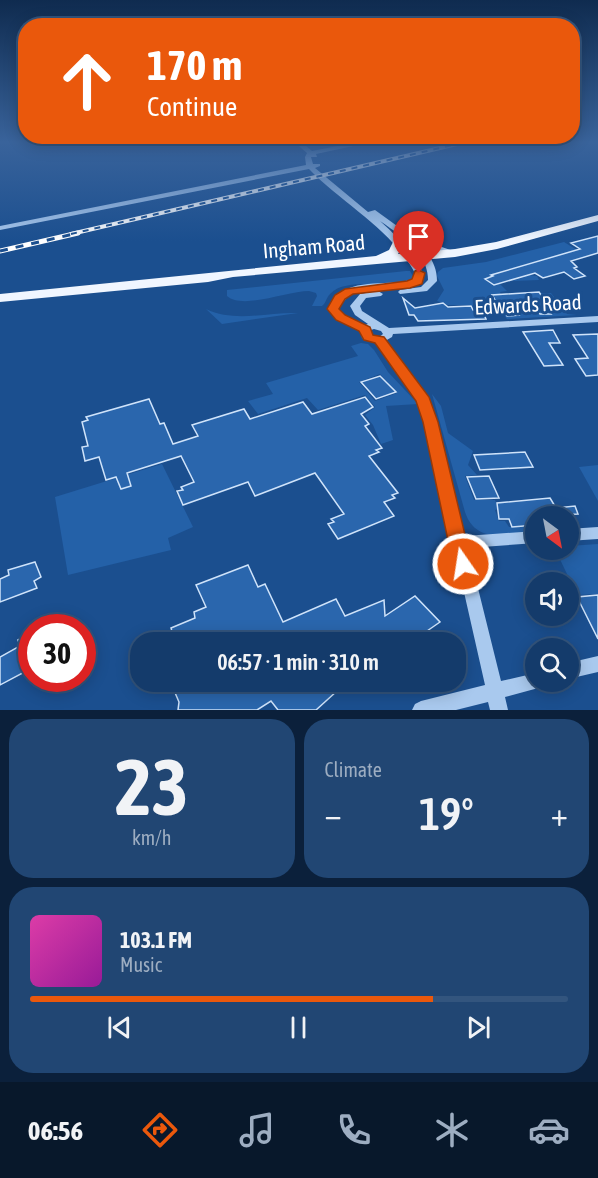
<!DOCTYPE html>
<html lang="en">
<head>
<meta charset="utf-8">
<style>
	:root { --surface:#143b6b; --page:#214673; --text:#f1f3f6; --muted:#9dadc1; --line:#33557e; --accent:#ea580c }
	body { margin:0; font-family:"Asap Condensed",sans-serif; background:var(--page); color:var(--text); height:100vh; display:flex; flex-direction:column; font-size:22px; white-space:nowrap }
	* { box-sizing:border-box; margin:0 }
	p { font-size:20px; color:var(--muted) }
	.icon { flex:none; width:33px; height:33px; fill:none; stroke:currentColor; stroke-width:2; stroke-linecap:round; stroke-linejoin:round }
	.map { position:relative; height:710px; overflow:hidden }
	.side { display:flex; flex-direction:column; gap:9px; padding:9px; background:#0b203b; flex:1 }
	.side>* { flex:none }
	.banner { position:absolute; left:18px; top:18px; width:562px; height:126px; border-radius:24px; box-shadow:0 3px 15px #0003,0 0 0 2px var(--line); background:#ea580c; color:#fff; overflow:hidden }
	.needle { width:39px; rotate:148deg }
	.tools { position:absolute; left:525px; top:506px; display:grid; gap:12px }
	.tools a { display:grid; place-items:center; width:54px; height:54px; border-radius:50%; background:var(--surface); box-shadow:0 3px 15px #0003,0 0 0 2px var(--line); font-size:30px }
	.speed { position:absolute; left:18px; top:614px; display:flex; gap:12px; font-size:30px; font-weight:700; text-align:center }
	.speed>* { display:grid; place-content:center; width:78px; height:78px; border-radius:50%; background:var(--surface); box-shadow:0 3px 15px #0003,0 0 0 2px var(--line); line-height:1 }
	.speed .limit { border:9px solid #d22; background:#fff; color:#111 }
	.pin { position:absolute; display:grid; place-items:center; width:51px; height:51px; color:#fff; margin:-62px -26px; border-radius:50% 50% 50% 0; rotate:-45deg; box-shadow:0 0 6px #0007 }
	.pin .icon { rotate:45deg }
	.me { position:absolute; width:66px; margin:-33px; rotate:347deg; stroke-linejoin:round; filter:drop-shadow(0 0 4px #0008) }
	.turn { display:flex; align-items:center; gap:21px; height:126px; padding:0 30px; font-size:27px }
	.turn .icon { width:78px; height:78px; stroke-width:2.5 }
	.turn b { display:block; font-size:42px; line-height:51px }
	.big { font-size:45px; font-weight:600; line-height:1.1 }
	.side .card { flex:1; display:flex; flex-direction:column; justify-content:center; gap:9px; min-width:0; padding:0 21px; border-radius:24px; background:var(--page) }
	.side .dial { align-items:center; gap:0 }
	.dial b { font-size:78px; line-height:1 }
	.song { display:flex; align-items:center; gap:18px }
	.cover { width:72px; height:72px; border-radius:9px; background:linear-gradient(135deg,hsl(320 70% 55%),hsl(300 70% 35%)) }
	.played { height:6px; border-radius:3px; background:linear-gradient(90deg,var(--accent) 75%,var(--line) 75%) }
	.keys { display:flex; justify-content:space-around; direction:ltr }
	.heat { display:flex; justify-content:space-between; align-items:center; font-size:33px; direction:ltr }
	.side .tiles { flex:1; display:grid; gap:9px; grid-template-columns:1fr 1fr }
	.card:last-child { grid-column:span 2 }
	.trip { position:absolute; left:130px; top:632px; width:336px; height:60px; border-radius:24px; background:var(--surface); box-shadow:0 3px 15px #0003,0 0 0 2px var(--line); font-weight:600; line-height:60px; text-align:center }
	.tab-bar { display:flex; height:96px; justify-content:space-around; align-items:center; background:#08182b; color:var(--muted) }
	.tab-bar .icon { width:42px; height:42px }
	.tab-bar .current { color:var(--accent) }
	.tab-bar b { font-size:27px; color:var(--text) }
	.map>svg:first-child { display:block }
	.green { fill:#2461a8; fill-rule:evenodd }
	.building { fill:#2a66ad; stroke:#cfe3fa; stroke-width:1.5 }
	.lines { fill:none; stroke-linecap:round; stroke-linejoin:round }
	.minor { fill:#a9c9ee; fill-rule:evenodd }
	.major { fill:#f0f6ff; fill-rule:evenodd }
	.rail-far1-casing { stroke:#fff; stroke-width:4 }
	.rail-casing { stroke:#fff; stroke-width:5 }
	.rail-far1 { stroke:#1b4f8f; stroke-width:2; stroke-dasharray:6; stroke-linecap:butt }
	.rail { stroke:#1b4f8f; stroke-width:3; stroke-dasharray:8; stroke-linecap:butt }
	.route { fill:#ea580c; stroke:#983908; stroke-width:1.5 }
	.labels { text-anchor:middle; stroke-width:6; stroke-linejoin:round; paint-order:stroke }
	.street-label { font-size:21px; fill:#fff; stroke:#1b4f8f }
</style>
</head>
<body>
<div class="map">
<svg width="598" height="710" viewBox="0 0 598 710">
	<rect width="100%" height="100%" fill="#1b4f8f"/>
	<g class="green">
		<polygon points="564,242 577,250 523,265 528,275 537,276 539,280 512,281 525,277 512,268 484,279 491,284 499,283 507,291 500,292 501,294 551,293 567,314 577,315 507,319 492,297 477,301 480,307 474,308 472,305 448,305 437,301 444,290 437,276 438,272 443,268 486,262"/>
		<path d="M406,271H410L414,278C394,292 348,275 330,294C326,298 326,303 322,306H312L317,296L316,293L309,291C287,291 243,310 227,296V290Z"/>
		<path d="M206,309C235,323 267,312 298,313L222,324Z"/>
		<path d="M361,343L368,344L374,350L388,372L418,404L386,406L393,440L381,444L373,425L365,415L375,407L365,395L318,410L307,398L258,414L248,401L273,394L266,383L358,356L351,346ZM380,374L397,393L375,401L359,382Z"/>
		<path d="M432,394L441,406L448,433L473,451L468,465L477,475L465,476L474,500H495L499,509L495,510L499,521H505L509,527L535,526V532C508,534 476,545 465,512Z"/>
		<polygon points="162,464 193,527 168,538 171,550 68,575 55,497"/>
		<polygon points="598,465 598,501 579,467"/>
		<polygon points="598,544 598,594 577,595 556,551 548,549 568,549 569,546"/>
	</g>
	<g class="building">
		<polygon points="598,236 598,253 571,261 577,267 574,268 585,276 574,279 564,272 543,278 535,273 494,285 485,279 493,276 491,275 580,249 571,243"/>
		<polygon points="539,292 550,308 547,309 551,314 540,314 536,309 515,310 519,315 507,316 504,310 501,310 492,295"/>
		<polygon points="403,298 415,308 443,303 448,307 471,306 473,310 482,310 486,319 418,321 414,315 409,315"/>
		<polygon points="553,330 560,343 549,343 563,365 544,366 523,332"/>
		<polygon points="598,334 598,375 586,376 575,359 588,358 573,335"/>
		<polygon points="380,376 396,392 376,399 361,382"/>
		<polygon points="365,397 373,407 361,414 369,424 365,426 382,448 376,450 379,452 369,456 398,493 392,495 395,498 384,502 394,516 338,539 328,524 334,522 331,519 344,514 315,473 255,496 248,482 183,505 177,491 183,490 181,487 194,482 181,456 127,473 131,486 121,489 116,477 106,480 99,457 85,461 82,447 88,446 82,422 88,420 86,417 149,399 160,424 164,423 173,444 198,436 192,425 244,409 250,419 303,402 312,414"/>
		<polygon points="525,452 533,467 480,470 474,455"/>
		<polygon points="489,476 499,498 476,499 467,477"/>
		<polygon points="550,498 556,508 575,506 578,514 536,516 536,525 512,527 509,519 499,519 497,503"/>
		<polygon points="35,562 41,577 34,581 37,588 0,602 0,579 9,575 8,570"/>
		<polygon points="248,565 258,587 265,584 283,622 336,599 345,616 384,600 385,616 415,596 440,622 411,642 175,642 171,628 195,618 194,612 206,607 196,585"/>
		<polygon points="598,595 598,639 577,597"/>
		<polygon points="32,633 32,668 0,685 0,657 20,646 18,640"/>
		<polygon points="170,681 376,681 358,692 348,681 316,710 278,710 271,701 257,710 178,710 179,702"/>
	</g>
	<g class="lines">
		<g class="minor">
			<path d="M293,141H300L312,151L363,141H377L316,154L317,157H311L313,164H320V166L315,168L368,212L375,210L404,231L411,230L436,245L459,253L455,256L430,249L413,238C426,251 437,262 437,281L427,291L400,294L398,292L400,290L421,287L428,280C428,252 400,235 380,221C398,237 413,253 424,275L423,281C396,300 358,275 338,309L343,316L365,325L368,324L355,315L350,306L360,294L378,291L383,294L381,296L366,298L360,306L362,311L389,328L598,316V322L393,334L392,337L385,341L429,400L437,422L465,536L536,531V543L468,548L501,681L536,673V681H545L542,687L505,697L508,710H490L488,702L456,710H412L415,704L421,701L485,685L454,548L450,543L452,539L425,422L418,401L376,343L362,338L361,330L337,320L328,309C331,305 333,300 336,297C354,277 391,287 414,279L416,275C392,229 344,205 309,169L0,230V226L306,165L305,157L307,153ZM374,329L381,331L383,334L379,337L372,336L371,330Z"/>
			<polygon points="598,527 598,539 568,541 568,529"/>
			<polygon points="598,656 598,672 568,679 568,663"/>
		</g>
		<polygon class="major" points="598,215 598,221 497,249 455,257 233,277 208,282 0,302 0,294 376,256 389,250 394,240 398,239 404,243 398,254 455,249 496,242"/>
		<defs>
			<polyline id="rail-far1" points="71,234 470,141"/>
			<polyline id="rail" points="0,251 78,233"/>
		</defs>
		<use href="#rail-far1" class="rail-far1-casing"/>
		<use href="#rail" class="rail-casing"/>
		<use href="#rail-far1" class="rail-far1"/>
		<use href="#rail" class="rail"/>
	</g>
	<linearGradient id="sky" x2="0" y2="1"><stop stop-color="#0f2b4f"/><stop offset="0.59" stop-color="#39639b"/><stop offset="1" stop-color="#39639b" stop-opacity="0"/></linearGradient>
	<rect width="598" height="241" fill="url(#sky)"/>
	<polygon class="route" points="419,270 425,273 422,284 410,288 353,294 345,299 339,309 345,315 370,327 373,335 384,337 429,397 438,422 472,564 469,570 463,572 456,570 453,564 423,422 416,401 375,343 364,340 359,331 336,320 327,309 335,295 345,289 407,281 412,279 415,271"/>
	<g class="labels">
		<g class="street-label">
			<text transform="translate(314 247) rotate(-5)" y="7">Ingham Road</text>
			<text transform="translate(528 305) rotate(-3)" y="7">Edwards Road</text>
		</g>
	</g>
</svg>
<div class="tools">
<a><svg class="needle" viewBox="-14 -14 28 28"><path d="M0-13l5 13h-10z" fill="#e53935"/><path d="M0 13l5-13h-10z" fill="#9dadc1"/></svg></a>
<a><svg class="icon" aria-label="sound" viewBox="0 0 24 24"><path d="M4 9h4l5-4v14l-5-4H4zM17 9q2 3 0 6"/></svg></a>
<a><svg class="icon" aria-label="search" viewBox="0 0 24 24"><circle cx="10" cy="10" r="6"/><path d="M15 15l6 6"/></svg></a>
</div>
<div class="speed"><div class="limit">30</div></div>
<div class="pin" style="left:419px;top:273px;background:#d93025"><svg class="icon" aria-label="arrive" viewBox="0 0 24 24"><path d="M6 21V4h12l-3 4 3 4H6"/></svg></div>
<svg class="me" style="left:463px;top:564px" viewBox="-20 -20 40 40"><circle r="17" fill="#ea580c" stroke="#fff" stroke-width="3"/><path d="M0-11L8 9 0 5-8 9z" fill="#fff"/></svg>
<div class="trip">06:57 · 1 min · 310 m</div>
<div class="banner">
<div class="turn"><svg class="icon" aria-label="ahead" viewBox="0 0 24 24"><path d="M12 20V5M6 11l6-6 6 6"/></svg><div><b>170 m</b>Continue</div></div>
</div>
</div>
<section class="side">
<div class="tiles">
<div class="card dial"><b>23</b><p>km/h</p></div>
<div class="card"><p>Climate</p>
<div class="heat"><a>−</a><b class="big">19°</b><a>+</a></div>
</div>
<div class="card">
<div class="song"><i class="cover"></i><div><b>103.1 FM</b><p>Music</p></div></div>
<div class="played"></div>
<div class="keys"><svg class="icon" aria-label="previous" viewBox="0 0 24 24"><path d="M18 5L8 12l10 7zM5 5v14"/></svg><svg class="icon" aria-label="pause" viewBox="0 0 24 24"><path d="M8 5v14M16 5v14"/></svg><svg class="icon" aria-label="next" viewBox="0 0 24 24"><path d="M6 5l10 7-10 7zM19 5v14"/></svg></div>
</div>
</div>
</section>
<nav class="tab-bar">
<b>06:56</b>
<svg class="icon current" aria-label="directions" viewBox="0 0 24 24"><path d="M12 3l9 9-9 9-9-9zM9 14v-3h6M13 9l2 2-2 2"/></svg>
<svg class="icon" aria-label="music" viewBox="0 0 24 24"><path d="M9 18V5l10-2v13"/><circle cx="6" cy="18" r="3"/><circle cx="16" cy="16" r="3"/></svg>
<svg class="icon" aria-label="phone" viewBox="0 0 24 24"><path d="M5 4h4l2 5-3 2q2 4 5 5l2-3 5 2v4C11 20 4 13 5 4z"/></svg>
<svg class="icon" aria-label="climate" viewBox="0 0 24 24"><path d="M12 3v18M4 7l16 10M4 17L20 7"/></svg>
<svg class="icon" aria-label="car" viewBox="0 0 24 24"><path d="M5 17H2v-5l4-1 3-4h7l3 4 3 1v5h-3M9 17h6M6 11h13"/><circle cx="7" cy="17" r="2"/><circle cx="17" cy="17" r="2"/></svg>
</nav>
</body>
</html>
